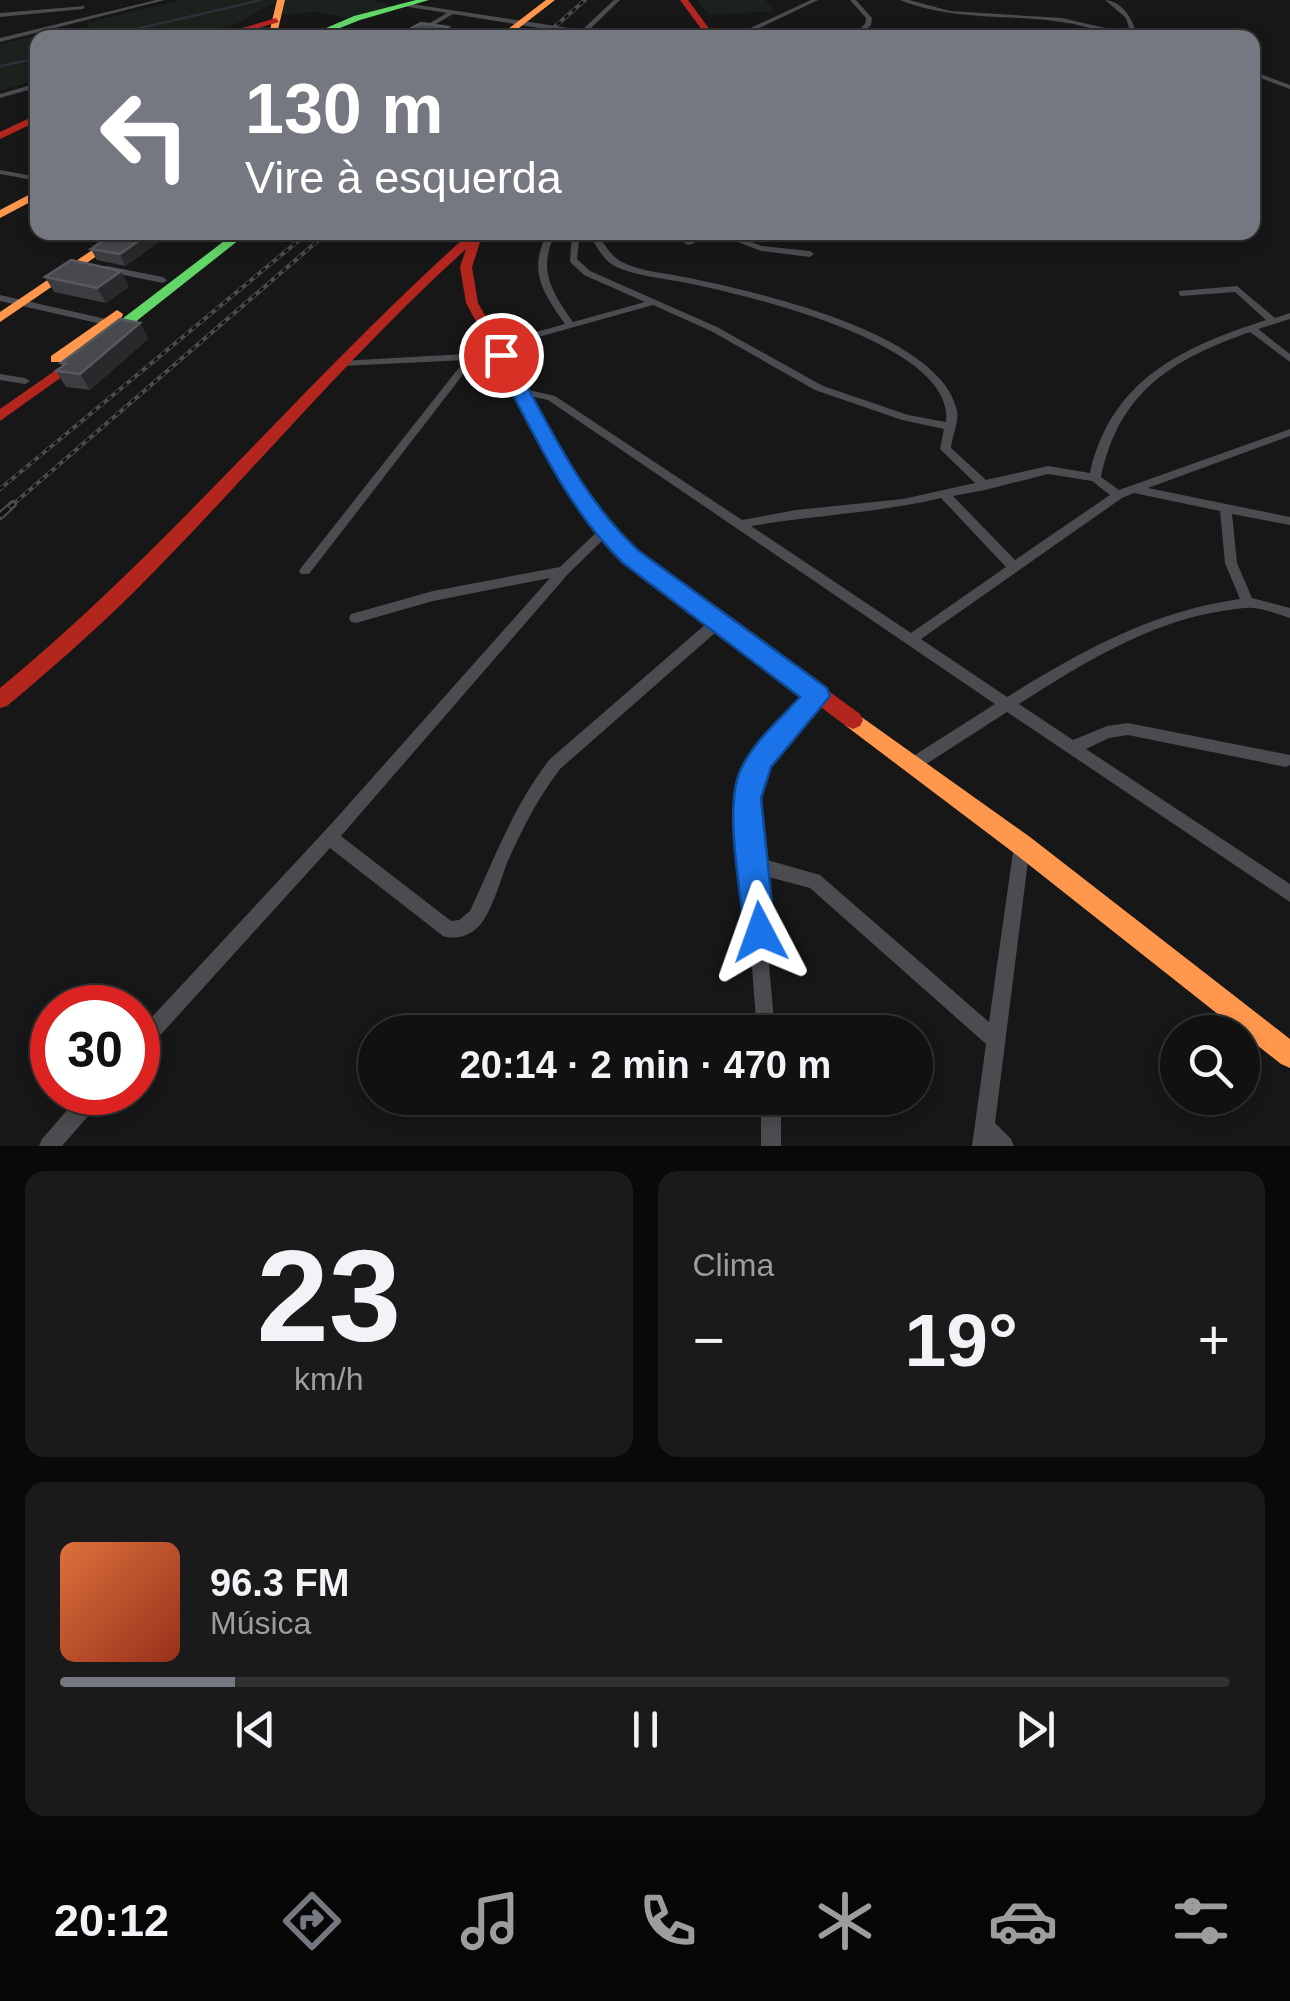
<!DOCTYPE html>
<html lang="pt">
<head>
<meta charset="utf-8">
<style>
	:root { --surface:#111; --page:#1a1a1a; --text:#f1f3f6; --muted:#9c9d9f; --line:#303131; --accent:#757880 }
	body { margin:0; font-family:Arial,sans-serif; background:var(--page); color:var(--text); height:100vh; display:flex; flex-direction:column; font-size:38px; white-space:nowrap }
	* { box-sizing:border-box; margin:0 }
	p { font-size:32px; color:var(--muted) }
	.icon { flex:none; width:55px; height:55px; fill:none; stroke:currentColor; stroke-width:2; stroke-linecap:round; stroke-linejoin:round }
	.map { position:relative; height:1146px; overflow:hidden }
	.side { display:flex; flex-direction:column; gap:25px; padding:25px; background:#090909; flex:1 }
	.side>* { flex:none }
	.guide { position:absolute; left:30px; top:30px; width:1230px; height:210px; border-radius:20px; box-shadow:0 5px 15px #0003,0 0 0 2px var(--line); background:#757880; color:#fff; overflow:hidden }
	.tools { position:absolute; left:1160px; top:1015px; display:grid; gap:20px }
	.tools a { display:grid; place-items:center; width:100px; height:100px; border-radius:50%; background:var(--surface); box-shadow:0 5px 15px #0003,0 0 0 2px var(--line); font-size:50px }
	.speed { position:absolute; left:30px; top:985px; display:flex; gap:20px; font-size:50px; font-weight:700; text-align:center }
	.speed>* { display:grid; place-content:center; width:130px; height:130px; border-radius:50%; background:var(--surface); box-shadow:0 5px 15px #0003,0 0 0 2px var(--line); line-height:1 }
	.speed .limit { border:15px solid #d22; background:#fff; color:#111 }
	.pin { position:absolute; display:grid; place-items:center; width:85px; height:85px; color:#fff; margin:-42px; border:5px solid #fff; border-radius:50%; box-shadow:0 2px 10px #0007 }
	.me { position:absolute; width:110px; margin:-55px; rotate:356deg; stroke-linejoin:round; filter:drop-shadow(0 0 8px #0008) }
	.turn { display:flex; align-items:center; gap:35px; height:210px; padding:0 50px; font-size:45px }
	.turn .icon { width:130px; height:130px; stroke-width:2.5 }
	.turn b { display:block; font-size:70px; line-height:85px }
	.big { font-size:75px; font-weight:700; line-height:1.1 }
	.side .tile { flex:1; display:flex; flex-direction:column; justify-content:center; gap:15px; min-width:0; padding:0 35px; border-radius:20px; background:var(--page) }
	.side .dial { align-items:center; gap:0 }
	.dial b { font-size:130px; line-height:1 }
	.song { display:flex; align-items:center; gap:30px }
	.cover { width:120px; height:120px; border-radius:15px; background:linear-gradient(135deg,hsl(20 70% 55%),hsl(10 70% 35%)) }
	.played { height:10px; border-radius:5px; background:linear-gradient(90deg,var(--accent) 15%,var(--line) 15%) }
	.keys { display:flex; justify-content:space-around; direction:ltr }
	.heat { display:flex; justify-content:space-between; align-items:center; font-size:55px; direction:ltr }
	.side .tiles { flex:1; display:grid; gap:25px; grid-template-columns:1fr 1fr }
	.tile:last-child { grid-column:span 2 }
	.trip { position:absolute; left:358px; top:1015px; width:575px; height:100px; border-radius:50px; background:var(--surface); box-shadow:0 5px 15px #0003,0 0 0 2px var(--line); font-weight:700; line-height:100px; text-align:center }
	.dock { display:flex; height:160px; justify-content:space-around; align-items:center; background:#070707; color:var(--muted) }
	.dock .icon { width:70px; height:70px }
	.dock .selected { color:var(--accent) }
	.dock b { font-size:45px; color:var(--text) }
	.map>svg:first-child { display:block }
	.green { fill:#1b211c }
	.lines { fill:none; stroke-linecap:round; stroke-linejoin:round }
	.stream { stroke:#2a3239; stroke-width:2.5 }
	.street { fill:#4b4c50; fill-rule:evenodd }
	.fast { fill:#63d668; fill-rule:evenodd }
	.slow { fill:#ff974d; fill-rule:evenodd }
	.jam { fill:#b3261e; fill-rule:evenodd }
	.rail-far1-casing { stroke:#4b4c4f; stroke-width:4 }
	.rail-casing { stroke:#4b4c4f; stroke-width:8 }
	.rail-far1 { stroke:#111113; stroke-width:2.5; stroke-dasharray:5; stroke-linecap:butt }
	.rail { stroke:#111113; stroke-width:4; stroke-dasharray:12; stroke-linecap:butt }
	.wall { fill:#3c3d40 }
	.shaded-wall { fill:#28292a }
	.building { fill:#48494d; stroke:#57595e; stroke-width:2.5 }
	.route { fill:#1a73e8; stroke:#114b97; stroke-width:2.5 }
</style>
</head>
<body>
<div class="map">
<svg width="1290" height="1146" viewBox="0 0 1290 1146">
	<rect width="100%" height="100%" fill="#171717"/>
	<g class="green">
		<polygon points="181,0 274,0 274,3 236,24 189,37 38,38 37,80 0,91 0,44 48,32 97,37 86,23"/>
		<polygon points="284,0 374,0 391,6 348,18 314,12 281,15"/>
		<polygon points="697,0 765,0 775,11 709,15"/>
	</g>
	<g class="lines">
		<g class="stream">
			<polyline points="98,38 261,0"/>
			<polyline points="0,66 38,58"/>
		</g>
		<g class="street">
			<polygon points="156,0 165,0 0,42 0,38"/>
			<polygon points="614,0 620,0 588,31 627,38 582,35 453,14 412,38 404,38 447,13 403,6 405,3 582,30"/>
			<path d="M811,0H818L753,31L777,38C767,38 758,33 749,33C743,33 737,38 729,38Z"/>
			<polygon points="850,0 856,0 872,18 871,25 865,31 895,38 881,38 862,34 857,38 850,38 865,24 866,18"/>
			<path d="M900,0H909L950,11L1062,18L1131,34L1126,18L1105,0C1124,2 1132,19 1137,35L1146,38C1117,38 1090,26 1062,22C1007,14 952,21 900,0Z"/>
			<polygon points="85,6 83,9 0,17 0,13"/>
			<polygon points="1252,71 1290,85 1290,89 1252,75"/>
			<polygon points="38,83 38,87 0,98 0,94"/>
			<polygon points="0,170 38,177 38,181 0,174"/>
			<path d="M548,232H556C537,270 551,290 573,322L645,302L584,275L570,262L572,232H580L577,259L590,271L717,327L823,386L908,415L946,422C956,344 749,296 692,284C671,279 627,276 610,263C601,256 594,242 587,232H596C603,242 610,255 620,261C642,273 670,273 694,279C761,293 942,334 957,411C959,423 952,436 951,448L986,480L1048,466L1090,473C1111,379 1183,347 1266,320L1235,292L1182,296L1179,295V291L1237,286L1275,318L1290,313V319L1258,329L1290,354V362L1250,332C1173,359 1119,391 1101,477L1119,490L1290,429V436L1148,488L1290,517V525L1232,514L1237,563L1252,598L1290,608V618C1278,614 1265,609 1253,608C1242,607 1232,610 1222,611C1149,622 1080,665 1019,704L1073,740L1107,726L1128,723L1290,755V765L1286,767L1128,735L1109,738L1086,749L1290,884V902L1007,712L917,770L912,772L907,770L905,765L907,760L995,704L548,400L516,393L515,391L520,388L555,396L742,520L796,510L903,499L975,483L940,449L944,429L902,420L815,390L711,331L653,305L499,348H493V344L565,324C543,292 527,271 548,232ZM1048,474L1092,481L1110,495L1015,560L953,496L985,490ZM1134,493L1220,511L1225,563L1240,599C1153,611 1081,651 1007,697L921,639L1122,498ZM941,498L1006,567L911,633L751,526C815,515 879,513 941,498Z"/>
			<polygon points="666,232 677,232 695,243 688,245"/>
			<polygon points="712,232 725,232 762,246 810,251 814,254 810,257 761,251"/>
			<polygon points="909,232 919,232 919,233 915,235"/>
			<polygon points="107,266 163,277 167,280 163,283 104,271 104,267"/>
			<polygon points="0,295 106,319 111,322 106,325 0,301"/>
			<polygon points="501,352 504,353 504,357 475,359 309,574 301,574 299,571 301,568 465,360 343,366 338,363 340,361"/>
			<polygon points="0,374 25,378 30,381 25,384 0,380"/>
			<path d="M604,528L608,529L610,532L608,535L568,574L341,836L451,921L459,920L470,911C494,859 514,805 550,759L714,617H724L726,621L724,625L560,769C538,798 522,829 507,863C500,882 494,904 483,921C475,934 458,941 443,936L330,848L145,1052L138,1054V1032L333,822L550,578L433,601L356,623L351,622L349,618L351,614L433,591L560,567L600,529Z"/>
			<path d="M817,690L822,692L824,696L822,700C798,727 761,758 755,796C752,815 758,839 760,858L820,875L989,1022L1014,845L1016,840L1022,837L1028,840L1030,845L995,1123L1011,1139L1014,1146H972L986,1044L810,888L761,875L775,1032H757L739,798C752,754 782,725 812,692Z"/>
			<polygon points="83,1092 105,1092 103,1099 62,1146 39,1146 42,1139"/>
			<rect x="761" y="1098" width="20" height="48"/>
		</g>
		<g class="fast">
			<polygon points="416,0 429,0 360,20 315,38 303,38 354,16"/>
			<polygon points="236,232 249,232 115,338 105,338 105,332"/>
		</g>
		<g class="slow">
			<polygon points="277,0 285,0 276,38 268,38"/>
			<polygon points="546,0 555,0 506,38 496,38"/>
			<polygon points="38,190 38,198 0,218 0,210"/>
			<polygon points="119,232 132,232 0,322 0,312"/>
			<polygon points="117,310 123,314 122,317 61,362 51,362 51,356"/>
			<polygon points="853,711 1030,837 1290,1039 1290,1068 1281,1064 1014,853 846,726 843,720 846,714"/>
		</g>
		<g class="jam">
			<polygon points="680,0 688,0 716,38 708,38"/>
			<polygon points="276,18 279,22 224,38 209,38"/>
			<polygon points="38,114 38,121 0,139 0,132"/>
			<path d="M471,232L483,233L472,267L478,303L586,495L622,540L860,714L863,720L860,726L853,729L846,726L610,548L572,498L466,303L460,267L466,249C347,357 245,481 132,594C92,633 50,670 7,706L0,708V688C169,549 307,378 471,232Z"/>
			<polygon points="79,354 86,358 84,361 0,421 0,409"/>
		</g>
		<defs>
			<g id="rail-far1">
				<polyline points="542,38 585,0"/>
				<polyline points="0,489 309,232"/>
				<polyline points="10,507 328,232"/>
			</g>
			<polyline id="rail" points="0,516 13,504"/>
		</defs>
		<use href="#rail-far1" class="rail-far1-casing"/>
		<use href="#rail" class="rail-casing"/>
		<use href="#rail-far1" class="rail-far1"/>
		<use href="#rail" class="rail"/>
	</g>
	<g class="wall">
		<polygon points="115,232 159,232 162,240 125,266 97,260 91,249"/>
		<polygon points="45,277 129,287 106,303 54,292"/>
		<polygon points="140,323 148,339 90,390 66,387 56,371 63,366 61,363"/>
	</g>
	<g class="shaded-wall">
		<polygon points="265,29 268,38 250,38"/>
		<polygon points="151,232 159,232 162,240 125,266 120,254"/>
		<polygon points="121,271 129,287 106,303 97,288"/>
		<polygon points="140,323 148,339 90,390 80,374"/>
	</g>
	<g class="building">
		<polygon points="421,23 448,27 445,29 455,31 446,38 393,38"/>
		<polygon points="242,29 265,29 250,38 226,38"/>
		<polygon points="115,232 151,232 120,254 91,249"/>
		<polygon points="71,260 121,271 97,288 45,277"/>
		<polygon points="120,319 140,323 80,374 56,371 66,364 61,363"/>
	</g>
	<path class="route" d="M501,349L510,355C548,423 581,498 639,551L827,688L830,696L771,767L761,798L775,932L771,943L760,948L749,943L744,932C741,889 723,807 741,769C754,741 780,719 800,697L623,563C564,506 531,426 492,355Z"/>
</svg>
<div class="tools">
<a><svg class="icon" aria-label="search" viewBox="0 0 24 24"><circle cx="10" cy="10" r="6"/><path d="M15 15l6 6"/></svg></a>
</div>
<div class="speed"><div class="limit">30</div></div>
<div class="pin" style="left:501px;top:355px;background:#d93025"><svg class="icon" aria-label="arrive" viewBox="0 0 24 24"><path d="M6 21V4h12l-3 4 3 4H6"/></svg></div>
<svg class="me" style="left:760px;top:932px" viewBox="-20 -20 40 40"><path d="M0-17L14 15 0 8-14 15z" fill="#1a73e8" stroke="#fff" stroke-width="4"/></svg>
<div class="trip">20:14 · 2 min · 470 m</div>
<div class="guide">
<div class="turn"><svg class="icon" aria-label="left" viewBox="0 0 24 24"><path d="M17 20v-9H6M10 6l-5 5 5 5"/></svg><div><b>130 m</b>Vire à esquerda</div></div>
</div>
</div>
<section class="side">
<div class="tiles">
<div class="tile dial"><b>23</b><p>km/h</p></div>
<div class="tile"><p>Clima</p>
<div class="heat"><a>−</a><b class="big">19°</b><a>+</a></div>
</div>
<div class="tile">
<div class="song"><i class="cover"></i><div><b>96.3 FM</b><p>Música</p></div></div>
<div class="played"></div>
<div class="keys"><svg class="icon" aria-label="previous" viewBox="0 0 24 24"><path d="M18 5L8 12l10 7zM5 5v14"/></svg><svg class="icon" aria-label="pause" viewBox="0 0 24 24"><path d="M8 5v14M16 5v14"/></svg><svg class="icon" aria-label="next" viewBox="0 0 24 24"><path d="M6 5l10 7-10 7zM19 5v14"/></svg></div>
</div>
</div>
</section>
<nav class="dock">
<b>20:12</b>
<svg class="icon selected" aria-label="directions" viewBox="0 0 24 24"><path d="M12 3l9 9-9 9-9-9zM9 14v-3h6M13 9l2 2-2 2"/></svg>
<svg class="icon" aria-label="music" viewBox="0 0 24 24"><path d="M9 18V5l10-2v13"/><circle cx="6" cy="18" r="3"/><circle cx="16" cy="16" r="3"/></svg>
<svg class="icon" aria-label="phone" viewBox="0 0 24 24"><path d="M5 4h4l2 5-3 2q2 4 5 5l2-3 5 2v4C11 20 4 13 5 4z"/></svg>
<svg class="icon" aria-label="climate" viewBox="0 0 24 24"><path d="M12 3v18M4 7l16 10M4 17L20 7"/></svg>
<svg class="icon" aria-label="car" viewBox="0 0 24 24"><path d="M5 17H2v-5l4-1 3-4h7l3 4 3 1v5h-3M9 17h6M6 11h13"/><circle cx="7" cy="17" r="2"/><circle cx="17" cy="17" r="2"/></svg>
<svg class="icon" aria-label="filters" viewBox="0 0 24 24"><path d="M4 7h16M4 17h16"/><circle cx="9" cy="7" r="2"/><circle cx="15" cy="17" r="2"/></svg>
</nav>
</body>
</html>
